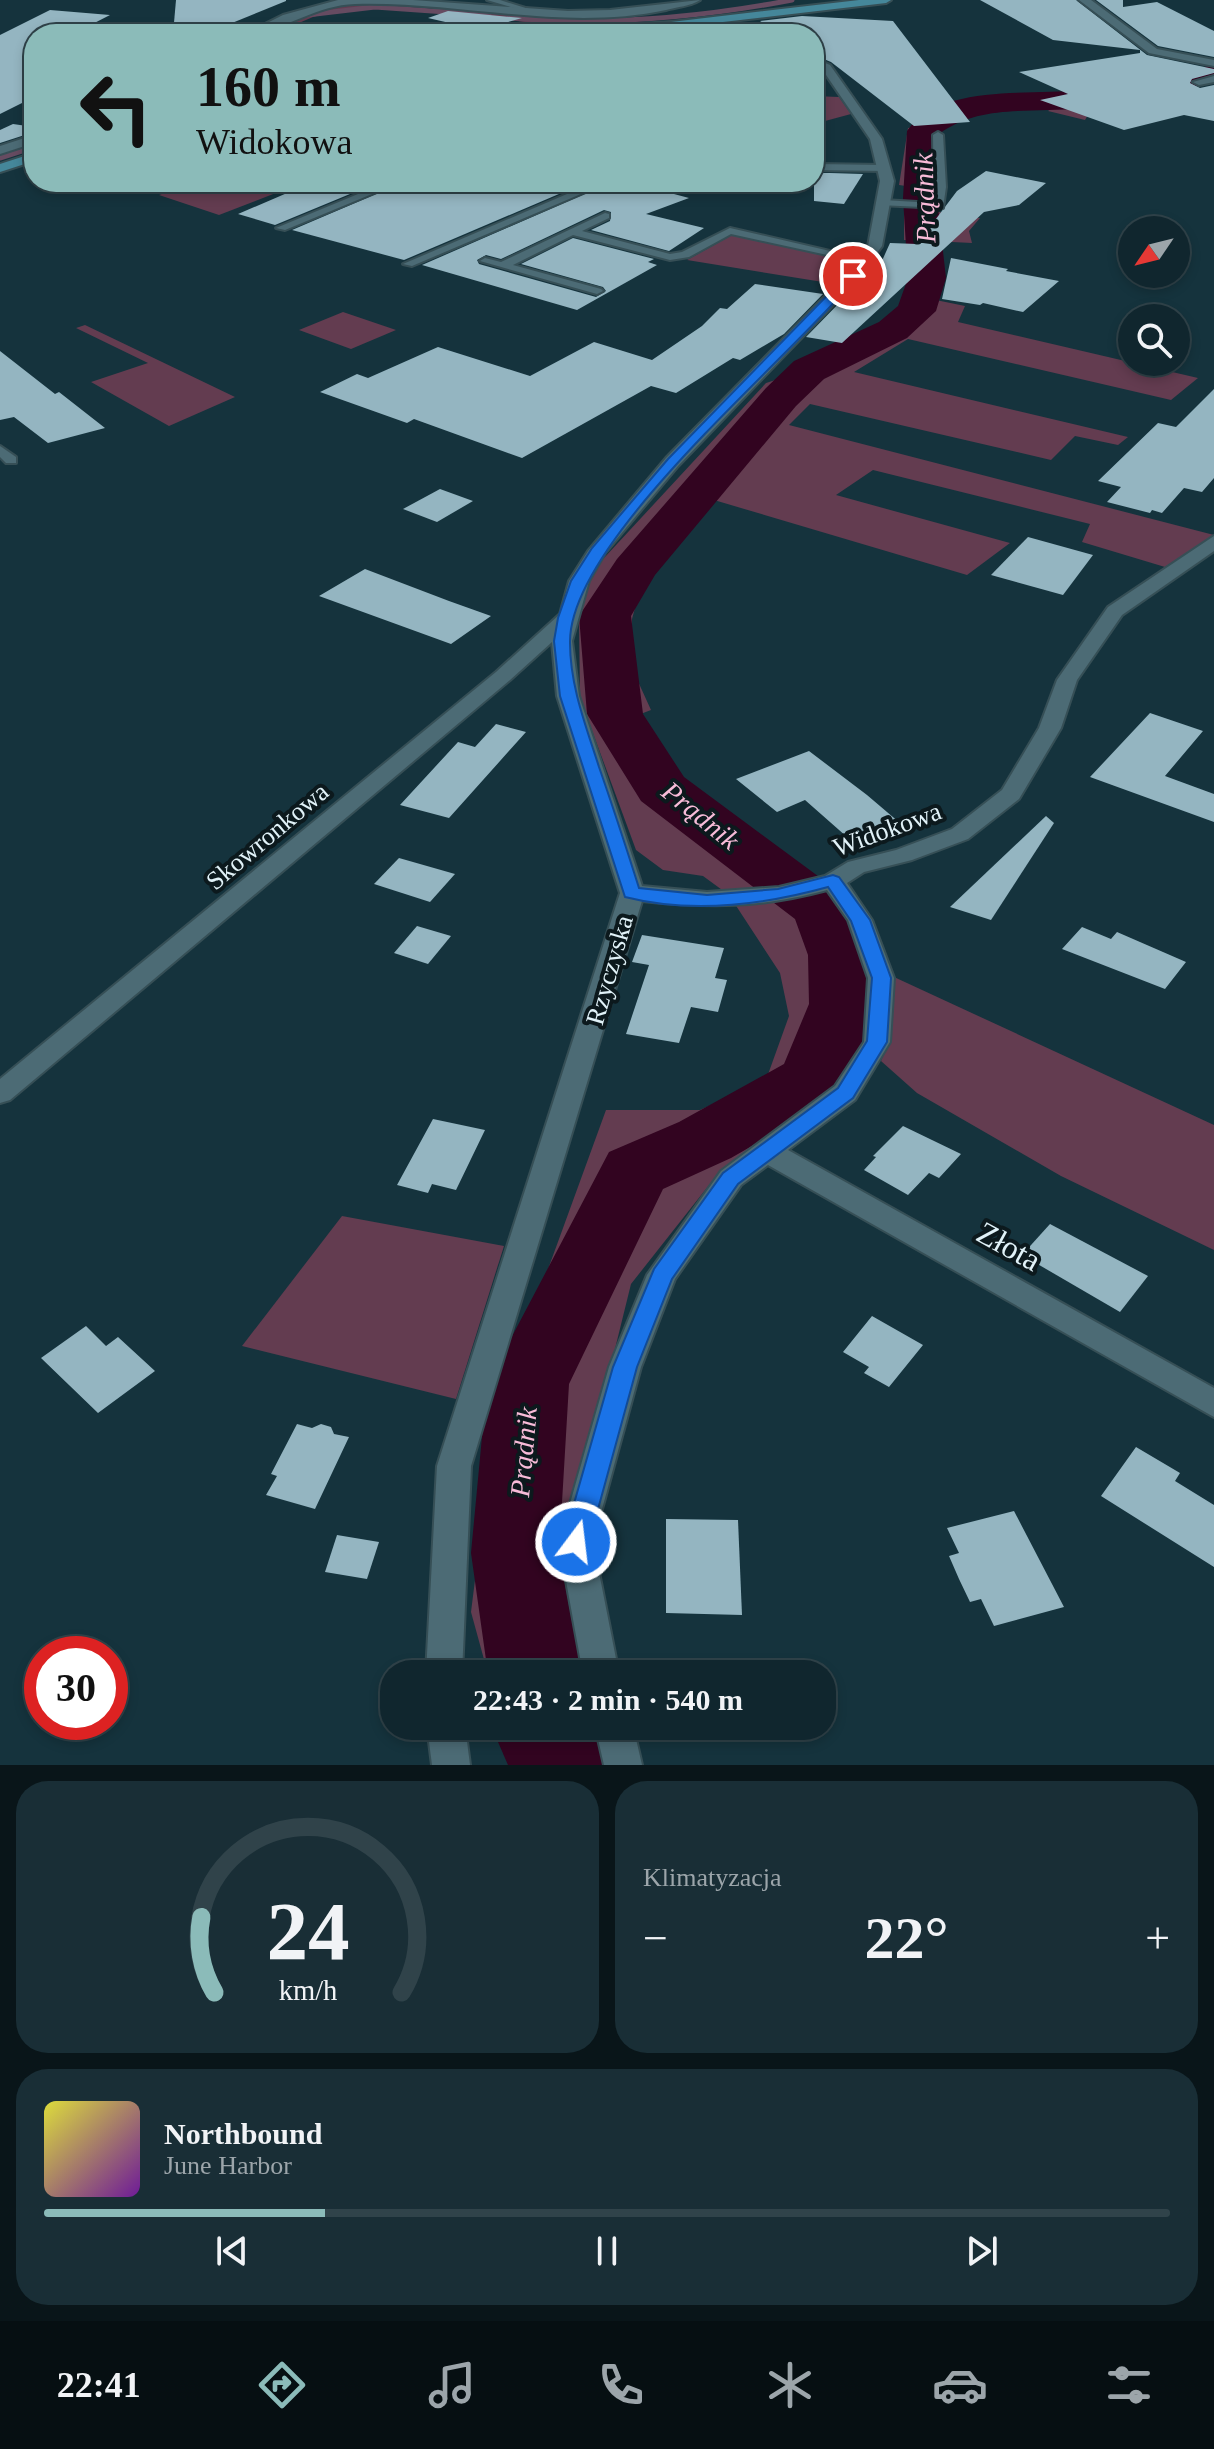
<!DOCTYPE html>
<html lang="pl">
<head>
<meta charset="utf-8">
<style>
	:root { --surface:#10262e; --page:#192e36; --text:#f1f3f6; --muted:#9ca5aa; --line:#30434a; --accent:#8bbbb9 }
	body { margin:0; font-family:Georgia,serif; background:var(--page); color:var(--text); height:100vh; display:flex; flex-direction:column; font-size:30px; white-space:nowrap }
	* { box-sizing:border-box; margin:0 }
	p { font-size:26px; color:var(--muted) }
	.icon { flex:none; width:44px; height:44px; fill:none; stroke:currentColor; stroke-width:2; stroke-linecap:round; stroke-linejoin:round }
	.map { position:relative; height:1765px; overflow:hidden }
	.details { display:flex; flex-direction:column; gap:16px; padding:16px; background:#091519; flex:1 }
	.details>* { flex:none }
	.hud { position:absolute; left:24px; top:24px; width:800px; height:168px; border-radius:32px; box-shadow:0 4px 12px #0003,0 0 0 2px var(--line); background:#8bbbb9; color:#111; overflow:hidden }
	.needle { width:52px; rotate:235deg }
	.fabs { position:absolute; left:1118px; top:216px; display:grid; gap:16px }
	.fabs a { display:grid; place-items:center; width:72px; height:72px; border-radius:50%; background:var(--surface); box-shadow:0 4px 12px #0003,0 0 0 2px var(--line); font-size:40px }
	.speed { position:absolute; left:24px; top:1636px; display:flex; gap:16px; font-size:40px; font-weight:700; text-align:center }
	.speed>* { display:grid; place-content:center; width:104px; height:104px; border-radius:50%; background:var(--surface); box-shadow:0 4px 12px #0003,0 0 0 2px var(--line); line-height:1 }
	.speed .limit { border:12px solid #d22; background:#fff; color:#111 }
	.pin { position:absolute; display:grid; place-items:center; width:68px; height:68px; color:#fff; margin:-34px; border:4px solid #fff; border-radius:50%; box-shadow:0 2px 8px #0007 }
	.me { position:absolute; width:88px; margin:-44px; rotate:15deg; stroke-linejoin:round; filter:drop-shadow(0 0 6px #0008) }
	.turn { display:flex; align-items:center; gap:28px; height:168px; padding:0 40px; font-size:36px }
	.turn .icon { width:104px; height:104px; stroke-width:2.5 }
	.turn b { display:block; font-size:56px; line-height:68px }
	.big { font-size:60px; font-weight:800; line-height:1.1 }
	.details .tile { flex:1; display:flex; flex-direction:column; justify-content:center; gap:12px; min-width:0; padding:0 28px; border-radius:32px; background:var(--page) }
	.details .dial { align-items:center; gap:0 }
	.dial svg { height:208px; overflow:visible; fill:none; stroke:var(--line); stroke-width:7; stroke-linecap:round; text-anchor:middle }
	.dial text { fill:var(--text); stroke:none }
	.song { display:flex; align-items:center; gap:24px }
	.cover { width:96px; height:96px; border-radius:12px; background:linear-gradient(135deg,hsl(60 70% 55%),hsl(280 70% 35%)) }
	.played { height:8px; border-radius:4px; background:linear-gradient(90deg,var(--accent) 25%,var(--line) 25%) }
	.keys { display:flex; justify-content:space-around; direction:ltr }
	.heat { display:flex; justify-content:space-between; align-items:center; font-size:44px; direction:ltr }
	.details .tiles { flex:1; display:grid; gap:16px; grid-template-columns:1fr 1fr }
	.tile:last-child { grid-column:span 2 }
	.trip { position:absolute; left:380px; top:1660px; width:456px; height:80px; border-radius:32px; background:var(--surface); box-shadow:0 4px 12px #0003,0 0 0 2px var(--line); font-weight:800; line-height:80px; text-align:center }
	.tabs { display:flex; height:128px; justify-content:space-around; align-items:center; background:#060f12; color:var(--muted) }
	.tabs .icon { width:56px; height:56px }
	.tabs .selected { color:var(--accent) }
	.tabs b { font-size:36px; color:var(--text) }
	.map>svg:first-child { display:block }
	.green { fill:#633c50 }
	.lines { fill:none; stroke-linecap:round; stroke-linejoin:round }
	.stream { stroke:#664b61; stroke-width:5 }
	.river { fill:#320420; fill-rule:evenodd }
	.building { fill:#94b5c1 }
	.lane-casing { stroke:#364f56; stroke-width:4 }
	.street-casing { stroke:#364f56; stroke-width:4 }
	.secondary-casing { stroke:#364f56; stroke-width:4 }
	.lane { fill:#4c6b75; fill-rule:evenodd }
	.street { fill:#4c6b75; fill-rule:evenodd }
	.secondary { fill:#45879a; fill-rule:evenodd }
	.route { fill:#1a73e8; stroke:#114b97; stroke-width:2 }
	.labels { text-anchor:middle; stroke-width:8; stroke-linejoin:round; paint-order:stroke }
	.street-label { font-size:26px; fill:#e1f2f8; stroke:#0c191d }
	.water-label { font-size:28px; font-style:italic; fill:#f7bbd8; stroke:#0c191d }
	.near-street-label { font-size:32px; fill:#e1f2f8; stroke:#0c191d }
</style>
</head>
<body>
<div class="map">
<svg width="1214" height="1765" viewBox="0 0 1214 1765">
	<rect width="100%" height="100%" fill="#15333d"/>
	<g class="green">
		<polygon points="355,2 601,16 614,22 614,26 565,28 431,8 389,6 343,9 313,17 273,34 257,34 310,11"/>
		<path d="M1060,95L1097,99L1085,120L1048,111L1056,105C1026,102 954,101 934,129C924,142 931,187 932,204L903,202L913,187L899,185L908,128L917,127L935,116L967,106Z"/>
		<polygon points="814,96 839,97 851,114 814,124"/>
		<polygon points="194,182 304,182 219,215 159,195"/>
		<polygon points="904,207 980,218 969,231 972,243 932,241 930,267 911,263 911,240 904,240"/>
		<polygon points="732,235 847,260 829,283 687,260"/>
		<polygon points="919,274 938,278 931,299 965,306 958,322 1198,378 1171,400 908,339 854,372 1128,437 1118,445 1075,436 1051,460 810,404 789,425 1214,535 1165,567 1082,542 1090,524 873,470 836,495 1010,543 967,575 714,500 639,593 632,619 631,666 651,710 638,715 651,753 815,934 845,1007 842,1060 802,1115 717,1175 631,1284 560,1572 579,1674 488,1674 471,1612 496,1412 606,1110 700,1110 766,1080 789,1016 780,973 729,895 703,876 663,870 636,850 580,698 579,621 592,571 766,383 788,376 873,335 900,319 917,297 906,292"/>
		<polygon points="343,312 396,330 351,349 299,330"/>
		<polygon points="85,325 235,397 169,426 91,382 148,363 76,328"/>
		<polygon points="894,977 1214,1125 1214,1250 1061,1176 917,1093 881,1061 891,1037"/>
		<polygon points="342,1216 504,1246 456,1399 242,1346"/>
		<polygon points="502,1726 589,1726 597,1765 512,1765"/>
	</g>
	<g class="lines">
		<g class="stream">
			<polyline points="307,15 375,7 489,15"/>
			<path d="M509,18C605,26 698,18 792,0"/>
			<polyline points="265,34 292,21"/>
			<polyline points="0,158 34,147"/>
		</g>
		<g class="river">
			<path d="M1214,65V83C1170,90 1126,103 1081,108C1032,114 981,103 939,134L937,198L946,278L936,311L907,338L824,379L796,406L655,575L631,616L643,714L684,777L845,896C865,926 880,966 875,1003C873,1026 850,1076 838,1096L731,1158L663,1189L569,1384L559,1553L582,1674H488L471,1553L487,1384L609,1152L679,1122L784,1064L809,1004L808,955L795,919L641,801L587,714L579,616L617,559L766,388L794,361L879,322L898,306L908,278L903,198L907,131C940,83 1031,96 1081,90C1126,85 1170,73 1214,65Z"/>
			<polygon points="496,1726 592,1726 606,1765 508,1765 498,1742"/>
		</g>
	</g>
	<g class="building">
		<polygon points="176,0 286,0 286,1 205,34 173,34"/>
		<polygon points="980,0 1076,0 1147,55 1214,69 1214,73 1192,79 1190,83 1200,88 1214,85 1214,121 1184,115 1124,130 1040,100 1068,94 1019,72 1140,53 1140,50 1053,40"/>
		<polygon points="1096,0 1123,0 1123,7 1157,2 1214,31 1214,57 1158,46"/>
		<polygon points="50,10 110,15 73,34 34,34 34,97 0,114 0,35"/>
		<polygon points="448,11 511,17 522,18 480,30 428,18"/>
		<polygon points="802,16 893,21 970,122 914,126 831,62 814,55 814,34 781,34 760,21"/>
		<polygon points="13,124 34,127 34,132 0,143 0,130"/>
		<polygon points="986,171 1046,183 1019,205 984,212 842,343 806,337 845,297 851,298 876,274 890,243 917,244 957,191"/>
		<polygon points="814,173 830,173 863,174 844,204 814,201"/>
		<polygon points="302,182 379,182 275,225 238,214 301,187"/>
		<polygon points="404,182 587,182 404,260 292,230"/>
		<polygon points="612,182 629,182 689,198 646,214 704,228 669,251 591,230 610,221 611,212 604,210 501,259 486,255 477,260 479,264 596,297 606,291 603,287 521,264 573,238 654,259 648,262 657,265 577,310 422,265"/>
		<polygon points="951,258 1008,269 1006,271 1059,281 1023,312 983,303 980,305 942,299"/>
		<polygon points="755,284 823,294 784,334 740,360 733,358 676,393 651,386 522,458 414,419 407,423 320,392 357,374 368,378 438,347 530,376 594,342 652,360 702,326 720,308 727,309"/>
		<polygon points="0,351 55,394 59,392 105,428 48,443 14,417 0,420"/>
		<polygon points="1214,389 1214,478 1202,492 1184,488 1162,513 1152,510 1150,513 1107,502 1121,487 1098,481 1158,423 1176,427"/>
		<polygon points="440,489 473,501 437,522 403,509"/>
		<polygon points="1028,537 1093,555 1063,595 991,575"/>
		<polygon points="365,569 449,601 491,616 451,644 319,596"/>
		<polygon points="1150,713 1203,731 1165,776 1214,794 1214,822 1090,777"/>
		<polygon points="496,724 526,732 449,818 400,805 458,742 475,747"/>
		<polygon points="809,751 867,795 907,829 869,843 858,833 847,837 805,800 777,812 736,779"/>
		<polygon points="1046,816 1054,823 991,920 950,907"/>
		<polygon points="399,858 455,874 430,902 374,884"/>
		<polygon points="417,926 451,936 428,964 394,953"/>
		<polygon points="1082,927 1111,939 1117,932 1186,962 1165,989 1062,949"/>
		<polygon points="642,935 724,948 715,978 727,980 718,1012 691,1007 679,1043 626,1034 649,965 632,962"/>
		<polygon points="433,1119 485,1130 456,1190 432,1184 428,1193 397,1185"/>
		<polygon points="903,1126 961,1154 939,1178 929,1173 908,1195 864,1170 876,1157 873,1156"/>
		<polygon points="1050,1224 1148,1276 1120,1312 1022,1255"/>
		<polygon points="872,1316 923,1345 889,1387 864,1373 869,1367 843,1352"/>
		<polygon points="86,1326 106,1346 118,1337 155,1371 98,1413 41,1358"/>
		<polygon points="297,1424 312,1428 321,1424 331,1427 334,1434 349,1437 315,1509 266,1495 277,1476 271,1474"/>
		<polygon points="1136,1447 1180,1473 1175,1481 1214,1505 1214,1567 1101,1496"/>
		<polygon points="1014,1511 1064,1607 994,1626 981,1599 970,1602 959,1579 949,1556 959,1553 947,1528"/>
		<polygon points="666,1519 738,1520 742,1615 666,1613"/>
		<polygon points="337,1535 379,1542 367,1579 325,1572"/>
	</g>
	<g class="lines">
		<defs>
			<g id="lane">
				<polygon points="487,0 500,0 532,10 528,12"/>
				<polygon points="938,132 943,135 946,187 943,208 879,205 878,203 883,200 934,203 933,135"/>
				<polygon points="814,164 884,165 889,168 884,171 814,170"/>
				<polygon points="387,182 401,182 285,230 276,228"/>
				<polygon points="595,182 609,182 412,266 403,264"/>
				<polygon points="605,213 609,214 609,218 582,231 670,254 682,252 730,228 869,260 864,263 731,234 689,257 670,260 573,235 513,265 601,289 603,291 597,294 480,261 485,258 501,262"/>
				<polygon points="0,446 16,457 16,463 6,463 0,457"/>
			</g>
			<g id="street">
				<path d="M338,0H413L568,11L610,10L700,0C691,6 677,7 666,10C563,32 459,1 355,4C315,5 278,34 245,34L283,15Z"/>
				<polygon points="1079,0 1091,0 1157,49 1214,60 1214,66 1149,53"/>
				<polygon points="671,22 708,32 709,34 692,34 667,27 667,23"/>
				<path d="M814,58L830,65L882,139L894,181L882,246L858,279L678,466L605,553L589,581L572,641L579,696L642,886L707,892L779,887L825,876L848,862L896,850L952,829L1002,790L1039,728L1057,680L1108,607L1214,536V551L1122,615L1077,680L1061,728L1019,799L968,839L912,860L864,872L847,883L872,920L894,978L890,1042L855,1100L788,1150L1214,1388V1417L768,1165L741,1185L675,1279L641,1367L593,1542L619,1674H583L559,1542L609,1367L647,1275L721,1171L835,1086L864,1042L868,978L848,920L827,890C760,908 710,908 642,901L471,1466L462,1674H426L437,1466L620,893L557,696L552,642L510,680L10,1100L0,1103V1079L496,672L560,614L569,581L588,551L666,458L848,273L868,246L880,181L870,139L822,69L814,65Z"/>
				<polygon points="1214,76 1214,82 1199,85 1193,82"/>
				<polygon points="34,135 34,143 0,154 0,146"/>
				<polygon points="427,1726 465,1726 470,1765 432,1765"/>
				<polygon points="595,1726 633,1726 642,1765 604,1765"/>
			</g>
			<g id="secondary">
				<polygon points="859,0 891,0 886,3 671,28 520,34 525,31 671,22"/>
				<polygon points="34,153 34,161 0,172 0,164"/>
			</g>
		</defs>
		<use href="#lane" class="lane-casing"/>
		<use href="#street" class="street-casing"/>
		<use href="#secondary" class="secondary-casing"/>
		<use href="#lane" class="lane"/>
		<use href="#street" class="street"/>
		<use href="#secondary" class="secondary"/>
	</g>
	<path class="route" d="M849,273L858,276C791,358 568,540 570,643C570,686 586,726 599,767C613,807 626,847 639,888L707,895L778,889L833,875L839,877L870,920L891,978L887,1042L853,1098L738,1184L672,1279L637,1367L589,1542L586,1550L576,1553L567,1550L563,1542L613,1367L654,1269L723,1173L838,1088L867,1041L872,978L851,921L828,887C763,905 692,914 625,897L560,696L554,641L558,618L571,581L592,548L668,459Z"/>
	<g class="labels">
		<g class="street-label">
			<text transform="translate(887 829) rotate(-20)" y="9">Widokowa</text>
			<text transform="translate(267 836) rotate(-40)" y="9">Skowronkowa</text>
			<text transform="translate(609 970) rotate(-74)" y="9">Rzyczyska</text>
		</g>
		<g class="water-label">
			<text transform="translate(924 198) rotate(-92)" y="10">Prądnik</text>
			<text transform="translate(701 815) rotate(39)" y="10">Prądnik</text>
			<text transform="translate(523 1452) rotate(-85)" y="10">Prądnik</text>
		</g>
		<g class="near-street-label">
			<text transform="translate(1009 1246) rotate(29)" y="11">Złota</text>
		</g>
	</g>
</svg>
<div class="fabs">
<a><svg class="needle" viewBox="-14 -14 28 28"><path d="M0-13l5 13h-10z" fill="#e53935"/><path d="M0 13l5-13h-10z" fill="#9ca5aa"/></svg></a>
<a><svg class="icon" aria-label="search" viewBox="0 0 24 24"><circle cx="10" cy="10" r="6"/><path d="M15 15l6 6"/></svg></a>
</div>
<div class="speed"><div class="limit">30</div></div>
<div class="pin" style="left:853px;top:276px;background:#d93025"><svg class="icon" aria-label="arrive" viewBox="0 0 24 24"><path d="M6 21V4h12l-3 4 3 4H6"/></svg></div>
<svg class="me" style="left:576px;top:1542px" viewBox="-20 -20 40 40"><circle r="17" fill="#1a73e8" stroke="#fff" stroke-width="3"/><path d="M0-11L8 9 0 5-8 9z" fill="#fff"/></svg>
<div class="trip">22:43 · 2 min · 540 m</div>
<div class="hud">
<div class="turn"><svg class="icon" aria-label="left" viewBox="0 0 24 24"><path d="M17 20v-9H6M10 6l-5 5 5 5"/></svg><div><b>160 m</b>Widokowa</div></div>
</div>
</div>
<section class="details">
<div class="tiles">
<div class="tile dial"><svg viewBox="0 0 100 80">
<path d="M14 69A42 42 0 1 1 86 69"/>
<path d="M14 69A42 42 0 0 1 9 40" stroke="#8bbbb9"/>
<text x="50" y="56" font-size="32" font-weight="700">24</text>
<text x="50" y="72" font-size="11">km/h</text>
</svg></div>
<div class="tile"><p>Klimatyzacja</p>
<div class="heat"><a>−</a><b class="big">22°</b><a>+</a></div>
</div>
<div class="tile">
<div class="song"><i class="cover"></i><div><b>Northbound</b><p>June Harbor</p></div></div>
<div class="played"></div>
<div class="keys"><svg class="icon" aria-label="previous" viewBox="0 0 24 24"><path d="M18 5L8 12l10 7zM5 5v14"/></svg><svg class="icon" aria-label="pause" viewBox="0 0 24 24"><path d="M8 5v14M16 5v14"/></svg><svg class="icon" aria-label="next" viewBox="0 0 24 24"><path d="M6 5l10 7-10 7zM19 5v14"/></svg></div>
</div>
</div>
</section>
<nav class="tabs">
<b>22:41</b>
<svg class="icon selected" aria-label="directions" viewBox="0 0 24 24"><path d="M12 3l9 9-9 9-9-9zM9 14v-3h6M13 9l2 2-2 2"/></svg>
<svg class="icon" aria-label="music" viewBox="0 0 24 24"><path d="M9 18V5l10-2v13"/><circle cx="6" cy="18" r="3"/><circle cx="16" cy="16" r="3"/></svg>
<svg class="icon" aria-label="phone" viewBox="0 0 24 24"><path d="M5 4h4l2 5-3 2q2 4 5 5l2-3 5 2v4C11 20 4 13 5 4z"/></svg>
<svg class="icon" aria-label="climate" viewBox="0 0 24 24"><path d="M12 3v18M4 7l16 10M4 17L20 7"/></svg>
<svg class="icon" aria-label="car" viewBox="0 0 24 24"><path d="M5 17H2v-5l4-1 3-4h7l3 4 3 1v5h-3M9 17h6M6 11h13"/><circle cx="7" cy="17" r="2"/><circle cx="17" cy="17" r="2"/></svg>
<svg class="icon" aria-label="filters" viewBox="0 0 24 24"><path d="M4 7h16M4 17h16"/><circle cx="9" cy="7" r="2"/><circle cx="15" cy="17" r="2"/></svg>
</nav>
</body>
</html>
